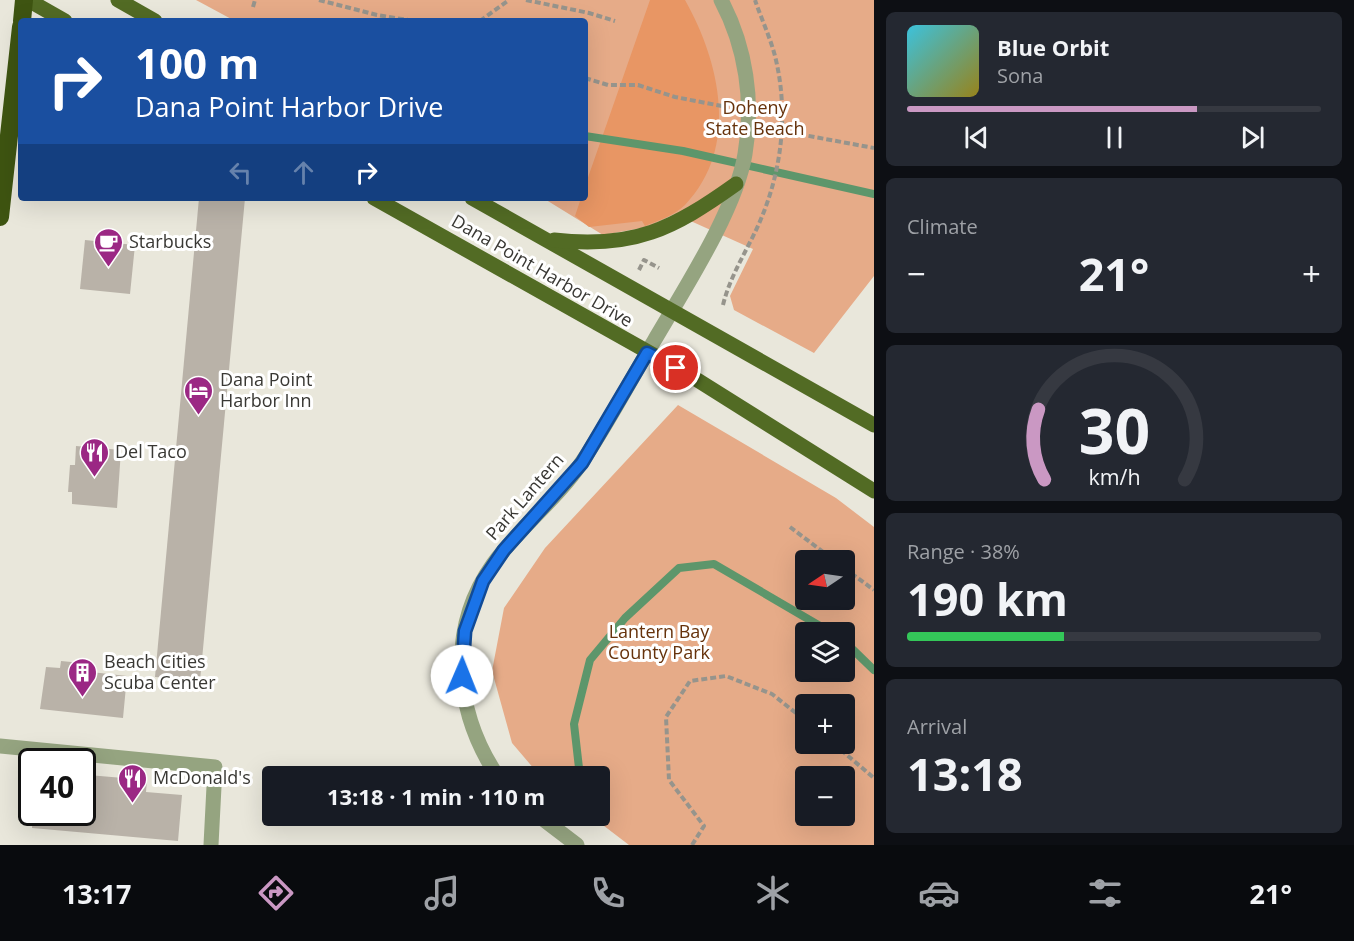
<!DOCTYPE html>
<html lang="en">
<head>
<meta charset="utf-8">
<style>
	:root { --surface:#171b24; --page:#242831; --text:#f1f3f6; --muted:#9ea1a6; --line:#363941; --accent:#ca98c3 }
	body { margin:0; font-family:"Open Sans",sans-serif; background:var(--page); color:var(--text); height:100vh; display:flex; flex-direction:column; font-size:22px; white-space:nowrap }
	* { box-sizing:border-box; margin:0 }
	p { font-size:20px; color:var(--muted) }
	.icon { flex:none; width:33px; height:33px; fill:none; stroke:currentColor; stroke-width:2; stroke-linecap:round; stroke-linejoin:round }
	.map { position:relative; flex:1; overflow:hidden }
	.side { display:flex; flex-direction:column; gap:12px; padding:12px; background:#0d0f14; width:480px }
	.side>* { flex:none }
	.banner { position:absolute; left:18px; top:18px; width:570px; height:183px; border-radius:6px; box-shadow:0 6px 24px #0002; background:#1a4fa0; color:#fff; overflow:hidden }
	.needle { width:39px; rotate:257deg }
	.fabs { position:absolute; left:795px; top:550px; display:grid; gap:12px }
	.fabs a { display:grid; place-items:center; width:60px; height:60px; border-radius:6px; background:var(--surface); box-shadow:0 6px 24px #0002; font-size:30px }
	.speed { position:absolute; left:18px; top:748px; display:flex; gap:12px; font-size:30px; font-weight:700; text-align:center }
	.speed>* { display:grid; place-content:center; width:78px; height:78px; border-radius:50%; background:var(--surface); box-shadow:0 6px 24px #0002; line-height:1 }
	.speed .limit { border:3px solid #111; border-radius:9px; background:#fff; color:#111 }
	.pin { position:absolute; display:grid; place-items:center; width:51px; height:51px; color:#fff; margin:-26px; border:3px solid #fff; border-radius:50%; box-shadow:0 2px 6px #0007 }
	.me { position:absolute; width:66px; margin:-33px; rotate:1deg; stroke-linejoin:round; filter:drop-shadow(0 0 4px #0008) }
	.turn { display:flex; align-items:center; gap:21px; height:126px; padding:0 18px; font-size:27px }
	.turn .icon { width:78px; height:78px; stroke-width:2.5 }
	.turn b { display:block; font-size:42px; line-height:51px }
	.lanes { display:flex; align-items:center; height:57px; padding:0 18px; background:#0003; justify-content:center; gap:30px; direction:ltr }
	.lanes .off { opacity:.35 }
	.big { font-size:45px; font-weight:700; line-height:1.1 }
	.side .widget { flex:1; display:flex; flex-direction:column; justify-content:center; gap:9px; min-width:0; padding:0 21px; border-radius:9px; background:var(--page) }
	.side .dial { align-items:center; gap:0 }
	.dial svg { height:156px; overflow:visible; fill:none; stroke:var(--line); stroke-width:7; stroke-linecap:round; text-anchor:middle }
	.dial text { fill:var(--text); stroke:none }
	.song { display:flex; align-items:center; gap:18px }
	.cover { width:72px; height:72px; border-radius:9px; background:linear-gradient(135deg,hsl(190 70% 55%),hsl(50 70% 35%)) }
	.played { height:6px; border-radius:3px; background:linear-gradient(90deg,var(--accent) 70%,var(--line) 70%) }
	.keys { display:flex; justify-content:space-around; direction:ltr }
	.heat { display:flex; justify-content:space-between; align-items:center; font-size:33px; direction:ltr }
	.charge { height:9px; border-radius:4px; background:linear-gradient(90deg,#34c759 38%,var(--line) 0) }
	.trip { position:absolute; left:262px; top:766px; width:348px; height:60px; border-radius:6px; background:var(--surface); box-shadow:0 6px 24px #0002; font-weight:700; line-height:60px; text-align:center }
	.tabs { display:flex; height:96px; justify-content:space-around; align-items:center; background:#090b0e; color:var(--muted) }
	.tabs .icon { width:42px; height:42px }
	.tabs .selected { color:var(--accent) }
	.tabs b { font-size:27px; color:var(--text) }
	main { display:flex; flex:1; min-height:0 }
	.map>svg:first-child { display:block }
	.green { fill:#e6ab88; fill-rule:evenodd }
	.forest { fill:#e89664 }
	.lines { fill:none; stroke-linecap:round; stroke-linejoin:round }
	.stream { stroke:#5d966b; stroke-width:8 }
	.building { fill:#b9b2a8 }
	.path { stroke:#96948c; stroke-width:4; stroke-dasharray:6 3; stroke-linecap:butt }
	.minor { stroke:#95a480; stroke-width:15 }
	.major { stroke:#526b24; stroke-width:15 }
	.highway { stroke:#3e5411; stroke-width:18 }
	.route-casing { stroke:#114b97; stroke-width:15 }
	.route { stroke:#1a73e8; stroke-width:10 }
	.labels { text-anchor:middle; stroke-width:6; stroke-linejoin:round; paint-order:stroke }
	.park-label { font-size:18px; fill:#66320b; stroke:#fff }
	.poi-label { font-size:18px; fill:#393834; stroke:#fff; text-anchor:start }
	.street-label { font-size:18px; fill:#393834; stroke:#fff }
</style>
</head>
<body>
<main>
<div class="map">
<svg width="874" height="845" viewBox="0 0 874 845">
	<rect width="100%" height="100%" fill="#e9e7db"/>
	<g class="green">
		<polygon points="196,0 874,0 874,276 814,353 734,310 730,296 753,249 675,214 647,227 603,235 543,198 585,198 585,21 235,21"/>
		<path d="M678,405L836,498L874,527V845H629L591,816H600V777H541L512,743L492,671L504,608L545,548ZM806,561H844V600H806ZM806,633H844V672H806ZM806,705H844V744H806ZM806,777H844V816H806Z"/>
	</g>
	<path class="forest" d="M650,0H685C720,62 740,148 685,205C675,215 658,221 645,226L642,221L589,227L575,216L581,198H585V186Z"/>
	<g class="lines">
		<g class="stream">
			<polyline points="585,136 683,151 874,194"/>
			<polyline points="844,641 874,670"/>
			<polyline points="579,768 574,724 590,660 625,618 679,568 714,564 832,633"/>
		</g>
	</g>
	<g class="building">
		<polygon points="199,198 245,198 200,681 155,677"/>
		<polygon points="85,240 135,245 130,294 80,289"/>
		<polygon points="76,446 121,450 117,508 72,504 72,492 68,492 70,465 75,465"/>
		<polygon points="61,661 92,664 91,672 127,676 123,718 40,709 46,667 60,668"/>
		<polygon points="88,775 147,780 146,792 182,795 178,841 32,828 33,813 82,813 82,788 87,789"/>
	</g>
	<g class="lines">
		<g class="path">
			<polyline points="319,0 377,15 414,21"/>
			<polyline points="526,0 589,13 615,21"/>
			<polyline points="253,7 255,0"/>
			<polyline points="480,21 509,0"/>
			<polyline points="585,78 608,85 638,85 675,97 727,107"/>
			<polyline points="782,131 874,148"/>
			<polyline points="639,270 644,260 659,268"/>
			<path d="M723,305C731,272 751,245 763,214C783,164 788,108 775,56C770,37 761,18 755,0"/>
			<polyline points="790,527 835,561"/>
			<polyline points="844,568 874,590"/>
			<polyline points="834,744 874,778"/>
			<polyline points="692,845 704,826 669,780 666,717 690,681 726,676 772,694 806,721"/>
		</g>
		<g class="minor">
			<polyline points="0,746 215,767 211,845"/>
			<path d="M498,777C455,713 446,630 493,564C519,528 557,499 582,462C608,423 630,381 654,341C683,291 736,210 745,154C754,102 746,47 721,0"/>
			<polyline points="539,816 577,845"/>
		</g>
		<g class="major">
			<polyline points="28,0 65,21"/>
			<polyline points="118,0 155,21"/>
			<polyline points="374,198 691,376 874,491"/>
			<polyline points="472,198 874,425"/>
			<path d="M554,240C634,249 673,229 736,184"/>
		</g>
		<g class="highway">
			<polyline points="22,21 24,0"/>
			<polyline points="0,217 21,27"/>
		</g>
	</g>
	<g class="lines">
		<defs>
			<polyline id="route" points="462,676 465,631 483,581 504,550 582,463 647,353 676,368"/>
		</defs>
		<use href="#route" class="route-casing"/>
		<use href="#route" class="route"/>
	</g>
	<defs>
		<symbol id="cafe-pin" viewBox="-11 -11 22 30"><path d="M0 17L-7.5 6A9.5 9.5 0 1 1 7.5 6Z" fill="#9b2884" stroke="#fff"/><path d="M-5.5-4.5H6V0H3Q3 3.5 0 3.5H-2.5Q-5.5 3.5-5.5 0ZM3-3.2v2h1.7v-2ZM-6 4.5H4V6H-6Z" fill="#fff"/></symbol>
		<symbol id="hotel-pin" viewBox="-11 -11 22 30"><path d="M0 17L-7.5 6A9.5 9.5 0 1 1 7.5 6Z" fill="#9b2884" stroke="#fff"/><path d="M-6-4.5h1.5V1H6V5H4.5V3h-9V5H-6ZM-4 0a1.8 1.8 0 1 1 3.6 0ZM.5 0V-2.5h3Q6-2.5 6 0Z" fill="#fff"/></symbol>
		<symbol id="restaurant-pin" viewBox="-11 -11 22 30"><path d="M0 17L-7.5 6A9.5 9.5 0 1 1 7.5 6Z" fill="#9b2884" stroke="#fff"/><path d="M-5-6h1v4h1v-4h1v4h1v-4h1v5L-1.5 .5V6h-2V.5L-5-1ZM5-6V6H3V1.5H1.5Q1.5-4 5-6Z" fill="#fff"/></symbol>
		<symbol id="building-pin" viewBox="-11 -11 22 30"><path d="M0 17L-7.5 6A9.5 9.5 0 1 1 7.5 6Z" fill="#9b2884" stroke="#fff"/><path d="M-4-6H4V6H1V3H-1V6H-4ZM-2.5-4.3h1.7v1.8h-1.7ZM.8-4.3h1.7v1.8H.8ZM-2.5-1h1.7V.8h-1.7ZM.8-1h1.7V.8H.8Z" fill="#fff"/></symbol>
	</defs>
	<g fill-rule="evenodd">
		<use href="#cafe-pin" x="92" y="226" width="33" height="45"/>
		<use href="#hotel-pin" x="182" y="374" width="33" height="45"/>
		<use href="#restaurant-pin" x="78" y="436" width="33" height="45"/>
		<use href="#building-pin" x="66" y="656" width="33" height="45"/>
		<use href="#restaurant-pin" x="116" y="762" width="33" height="45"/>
	</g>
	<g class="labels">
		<g class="park-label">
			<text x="755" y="114">Doheny<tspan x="755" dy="21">State Beach</tspan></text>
			<text x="659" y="638">Lantern Bay<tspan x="659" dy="21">County Park</tspan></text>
		</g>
		<g class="poi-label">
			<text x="129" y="248">Starbucks</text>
			<text x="220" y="386">Dana Point<tspan x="220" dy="21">Harbor Inn</tspan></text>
			<text x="115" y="458">Del Taco</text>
			<text x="104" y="668">Beach Cities<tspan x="104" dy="21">Scuba Center</tspan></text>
			<text x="153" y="784">McDonald's</text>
		</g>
		<g class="street-label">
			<text transform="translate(542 271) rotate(30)" y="6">Dana Point Harbor Drive</text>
			<text transform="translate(525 497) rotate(-49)" y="6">Park Lantern</text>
		</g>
	</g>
</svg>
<div class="fabs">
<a><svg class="needle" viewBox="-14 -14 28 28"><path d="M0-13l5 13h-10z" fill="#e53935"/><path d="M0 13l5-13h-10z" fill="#9ea1a6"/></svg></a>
<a><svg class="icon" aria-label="layers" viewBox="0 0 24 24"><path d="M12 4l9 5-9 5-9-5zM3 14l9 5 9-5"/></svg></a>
<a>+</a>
<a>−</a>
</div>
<div class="speed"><div class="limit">40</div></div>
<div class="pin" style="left:676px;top:368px;background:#d93025"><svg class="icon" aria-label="arrive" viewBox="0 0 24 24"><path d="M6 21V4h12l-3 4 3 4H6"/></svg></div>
<svg class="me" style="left:462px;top:676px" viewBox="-20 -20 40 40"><circle r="19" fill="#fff"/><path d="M0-13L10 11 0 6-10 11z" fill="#1a73e8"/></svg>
<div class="trip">13:18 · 1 min · 110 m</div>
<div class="banner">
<div class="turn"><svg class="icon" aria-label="right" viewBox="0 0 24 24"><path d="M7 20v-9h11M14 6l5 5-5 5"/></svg><div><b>100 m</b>Dana Point Harbor Drive</div></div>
<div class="lanes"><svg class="icon off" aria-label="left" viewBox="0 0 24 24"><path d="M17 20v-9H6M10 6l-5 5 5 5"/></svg><svg class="icon off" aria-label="ahead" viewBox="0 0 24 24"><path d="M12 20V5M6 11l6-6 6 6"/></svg><svg class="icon" aria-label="right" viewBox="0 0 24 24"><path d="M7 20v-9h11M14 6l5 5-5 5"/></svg></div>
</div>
</div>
<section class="side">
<div class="widget">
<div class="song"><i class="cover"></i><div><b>Blue Orbit</b><p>Sona</p></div></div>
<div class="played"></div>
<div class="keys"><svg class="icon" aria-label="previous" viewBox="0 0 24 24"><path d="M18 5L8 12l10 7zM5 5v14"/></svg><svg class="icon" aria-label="pause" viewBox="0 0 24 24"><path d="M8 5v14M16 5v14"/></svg><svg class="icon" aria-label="next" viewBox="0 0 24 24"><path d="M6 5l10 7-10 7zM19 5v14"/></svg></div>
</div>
<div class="widget"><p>Climate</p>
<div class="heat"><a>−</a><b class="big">21°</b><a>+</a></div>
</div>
<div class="widget dial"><svg viewBox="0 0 100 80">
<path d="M14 69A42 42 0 1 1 86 69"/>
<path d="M14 69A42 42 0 0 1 11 33" stroke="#ca98c3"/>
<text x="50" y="56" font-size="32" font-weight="700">30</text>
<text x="50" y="72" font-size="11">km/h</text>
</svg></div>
<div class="widget"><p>Range · 38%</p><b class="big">190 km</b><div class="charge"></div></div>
<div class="widget"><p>Arrival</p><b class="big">13:18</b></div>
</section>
</main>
<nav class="tabs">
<b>13:17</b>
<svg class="icon selected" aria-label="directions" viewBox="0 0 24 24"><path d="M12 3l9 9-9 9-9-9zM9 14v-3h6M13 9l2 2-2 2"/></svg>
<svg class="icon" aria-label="music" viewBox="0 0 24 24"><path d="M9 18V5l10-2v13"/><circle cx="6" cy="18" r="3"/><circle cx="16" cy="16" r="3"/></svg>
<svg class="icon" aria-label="phone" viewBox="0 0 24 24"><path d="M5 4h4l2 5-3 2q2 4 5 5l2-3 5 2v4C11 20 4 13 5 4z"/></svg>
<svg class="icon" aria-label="climate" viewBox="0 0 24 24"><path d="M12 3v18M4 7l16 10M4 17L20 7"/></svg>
<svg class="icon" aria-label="car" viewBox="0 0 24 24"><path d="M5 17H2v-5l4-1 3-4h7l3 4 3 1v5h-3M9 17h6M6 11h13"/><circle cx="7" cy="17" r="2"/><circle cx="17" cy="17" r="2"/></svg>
<svg class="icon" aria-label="filters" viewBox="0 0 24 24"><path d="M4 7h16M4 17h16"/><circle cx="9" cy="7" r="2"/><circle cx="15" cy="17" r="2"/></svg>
<b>21°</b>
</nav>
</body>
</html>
